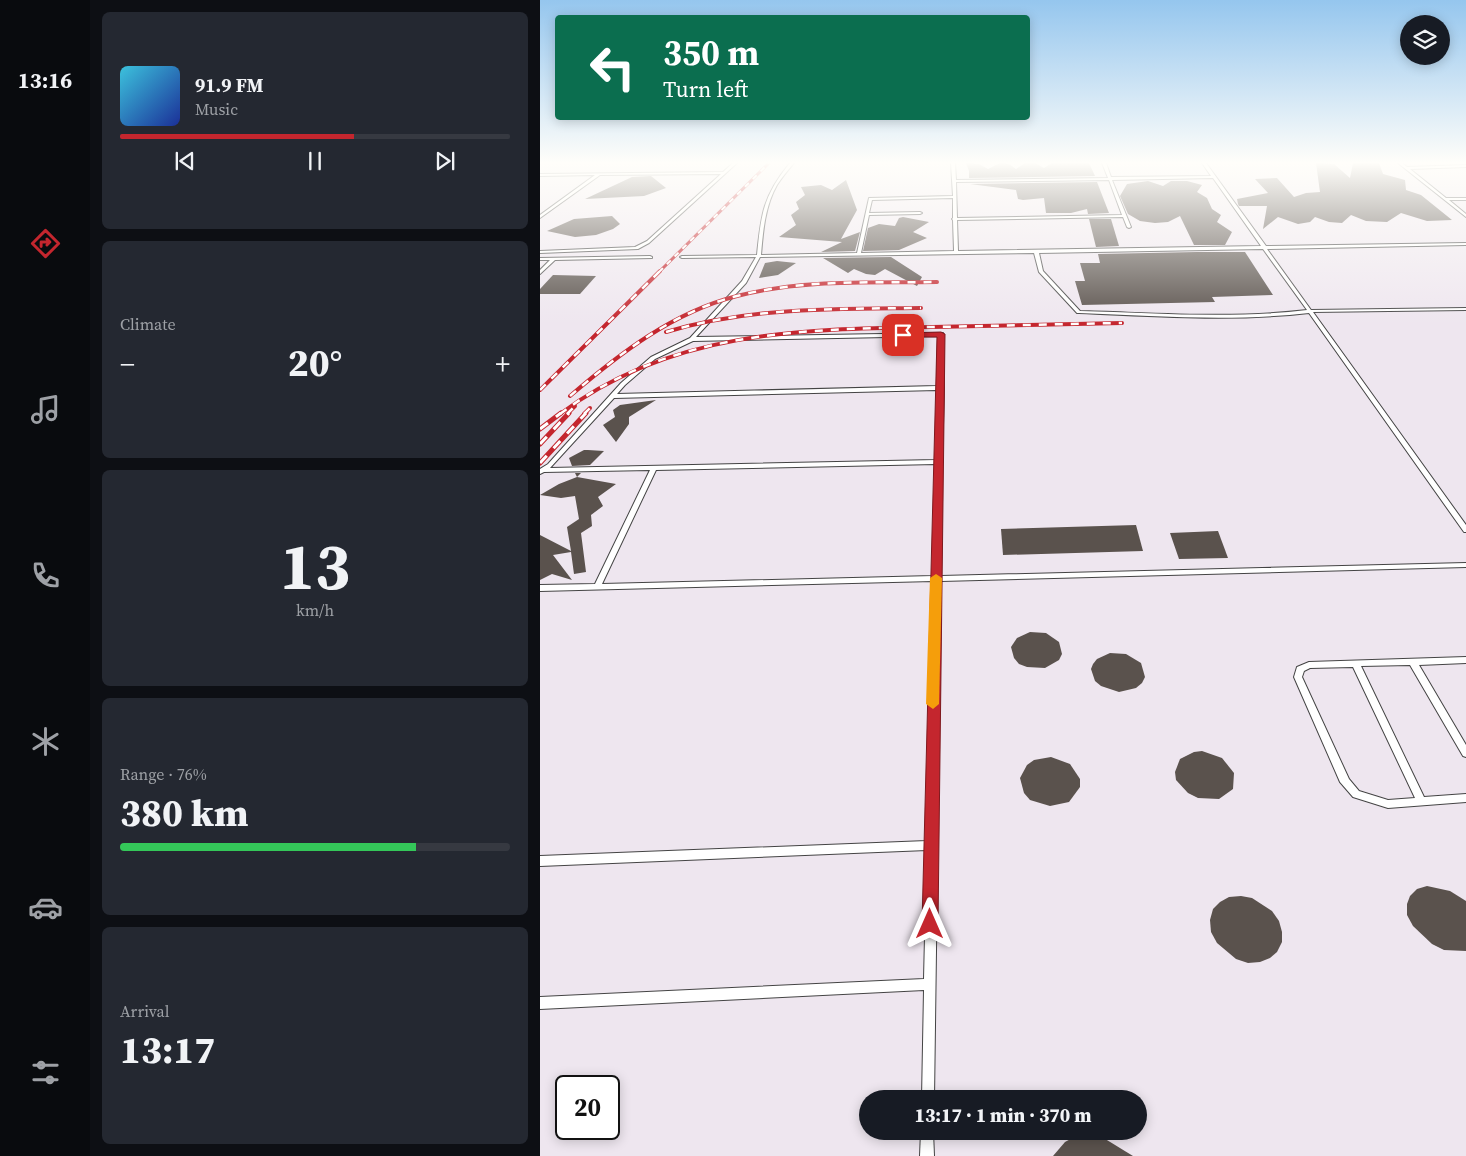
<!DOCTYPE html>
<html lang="en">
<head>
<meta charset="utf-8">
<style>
	:root { --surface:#171b24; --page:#242831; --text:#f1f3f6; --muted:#9ea1a6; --line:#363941; --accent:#c4262e }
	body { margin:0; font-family:"Source Serif 4",serif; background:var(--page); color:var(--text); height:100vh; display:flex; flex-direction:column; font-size:19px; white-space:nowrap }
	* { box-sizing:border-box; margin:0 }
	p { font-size:16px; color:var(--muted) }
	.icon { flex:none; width:28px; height:28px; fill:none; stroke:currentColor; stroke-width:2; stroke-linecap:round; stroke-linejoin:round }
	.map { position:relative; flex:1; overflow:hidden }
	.panel { display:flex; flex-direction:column; gap:12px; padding:12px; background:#0d0f14; width:450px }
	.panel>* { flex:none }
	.guide { position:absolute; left:15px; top:15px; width:475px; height:105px; border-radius:5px; box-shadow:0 2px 12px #0003; background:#0b6e4f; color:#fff; overflow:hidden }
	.tools { position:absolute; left:860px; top:15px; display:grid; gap:10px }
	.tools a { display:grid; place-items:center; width:50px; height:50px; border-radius:50%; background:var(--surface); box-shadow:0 2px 12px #0003; font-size:25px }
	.speed { position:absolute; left:15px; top:1075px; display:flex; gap:10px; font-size:25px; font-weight:700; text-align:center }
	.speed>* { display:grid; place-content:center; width:65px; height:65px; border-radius:50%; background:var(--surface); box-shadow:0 2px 12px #0003; line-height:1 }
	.speed .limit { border:2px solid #111; border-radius:8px; background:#fff; color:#111 }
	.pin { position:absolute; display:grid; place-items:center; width:42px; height:42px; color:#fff; margin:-21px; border-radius:10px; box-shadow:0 2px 8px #0006 }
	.me { position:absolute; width:55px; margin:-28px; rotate:0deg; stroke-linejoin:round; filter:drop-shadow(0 0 4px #0008) }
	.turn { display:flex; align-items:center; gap:18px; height:105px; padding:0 25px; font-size:22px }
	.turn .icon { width:65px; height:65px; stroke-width:2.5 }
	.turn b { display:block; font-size:35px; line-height:42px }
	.big { font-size:38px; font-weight:800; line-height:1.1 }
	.panel .widget { flex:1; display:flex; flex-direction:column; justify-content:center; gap:8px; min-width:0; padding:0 18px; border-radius:8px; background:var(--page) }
	.panel .dial { align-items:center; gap:0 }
	.dial b { font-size:65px; line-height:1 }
	.song { display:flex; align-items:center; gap:15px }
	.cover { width:60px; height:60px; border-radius:8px; background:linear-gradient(135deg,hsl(190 70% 55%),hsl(230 70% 35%)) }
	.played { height:5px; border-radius:2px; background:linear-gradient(90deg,var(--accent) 60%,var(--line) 60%) }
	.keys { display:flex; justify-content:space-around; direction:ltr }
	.heat { display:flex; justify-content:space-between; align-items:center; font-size:28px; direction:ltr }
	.charge { height:8px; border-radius:4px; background:linear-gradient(90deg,#34c759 76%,var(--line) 0) }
	.trip { position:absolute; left:319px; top:1090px; width:288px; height:50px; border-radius:25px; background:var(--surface); box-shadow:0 2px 12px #0003; font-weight:800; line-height:50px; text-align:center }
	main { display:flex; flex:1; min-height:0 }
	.tab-bar { display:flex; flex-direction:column; width:90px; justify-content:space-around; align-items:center; background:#090b0e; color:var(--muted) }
	.tab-bar .icon { width:35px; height:35px }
	.tab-bar .active { color:var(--accent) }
	.tab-bar b { font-size:22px; color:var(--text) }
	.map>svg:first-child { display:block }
	.industrial { fill:#eee6ef; fill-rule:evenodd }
	.building { fill:#5a524d }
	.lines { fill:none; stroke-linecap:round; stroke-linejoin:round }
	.service-casing { stroke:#444; stroke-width:2 }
	.service { fill:#fff; fill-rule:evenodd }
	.rail-far2-casing { stroke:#c4262e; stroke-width:3 }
	.rail-far1-casing { stroke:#c4262e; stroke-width:4 }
	.rail-casing { stroke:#c4262e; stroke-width:5 }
	.rail-far2 { stroke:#fff; stroke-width:2; stroke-dasharray:5.5; stroke-linecap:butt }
	.rail-far1 { stroke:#fff; stroke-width:2.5; stroke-dasharray:8; stroke-linecap:butt }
	.rail { stroke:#fff; stroke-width:3; stroke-dasharray:10; stroke-linecap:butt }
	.route { fill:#c4262e; stroke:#7f191e }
	.slow { fill:#f59e0b }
</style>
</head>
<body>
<main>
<nav class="tab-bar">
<b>13:16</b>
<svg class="icon active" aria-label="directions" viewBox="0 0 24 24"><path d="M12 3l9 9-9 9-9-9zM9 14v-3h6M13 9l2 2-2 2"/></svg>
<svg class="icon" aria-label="music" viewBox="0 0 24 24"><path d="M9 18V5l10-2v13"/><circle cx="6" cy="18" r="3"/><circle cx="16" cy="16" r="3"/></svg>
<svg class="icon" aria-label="phone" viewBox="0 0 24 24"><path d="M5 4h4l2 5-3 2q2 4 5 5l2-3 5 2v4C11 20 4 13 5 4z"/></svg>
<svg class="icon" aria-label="climate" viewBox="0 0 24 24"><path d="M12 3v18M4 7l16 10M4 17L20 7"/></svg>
<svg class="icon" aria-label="car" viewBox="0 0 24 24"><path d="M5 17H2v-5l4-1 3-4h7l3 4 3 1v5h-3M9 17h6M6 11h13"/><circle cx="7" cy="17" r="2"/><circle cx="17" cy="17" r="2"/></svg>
<svg class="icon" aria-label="filters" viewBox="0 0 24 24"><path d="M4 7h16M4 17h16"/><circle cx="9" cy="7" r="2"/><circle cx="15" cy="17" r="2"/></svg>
</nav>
<section class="panel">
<div class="widget">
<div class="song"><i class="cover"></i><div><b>91.9 FM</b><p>Music</p></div></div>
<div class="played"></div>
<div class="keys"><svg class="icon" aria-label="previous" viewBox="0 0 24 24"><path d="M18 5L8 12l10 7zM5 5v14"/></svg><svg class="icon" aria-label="pause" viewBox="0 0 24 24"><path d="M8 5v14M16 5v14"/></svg><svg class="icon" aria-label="next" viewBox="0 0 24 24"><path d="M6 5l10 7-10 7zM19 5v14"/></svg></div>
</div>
<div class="widget"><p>Climate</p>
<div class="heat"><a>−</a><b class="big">20°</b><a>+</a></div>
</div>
<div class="widget dial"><b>13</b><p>km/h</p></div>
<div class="widget"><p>Range · 76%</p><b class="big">380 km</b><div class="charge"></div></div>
<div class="widget"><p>Arrival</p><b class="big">13:17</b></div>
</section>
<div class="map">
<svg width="926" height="1156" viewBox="0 0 926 1156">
	<rect width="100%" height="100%" fill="#fffdf5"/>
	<path class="industrial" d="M0,163H926V1156H0ZM26,1086H69V1129H26ZM328,1099H598V1131H328Z"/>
	<g class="building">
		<polygon points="426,163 439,164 448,169 460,163 469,164 476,169 485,163 495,163 504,168 512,163 549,163 555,176 429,178 429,171"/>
		<polygon points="776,163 794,164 810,178 813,163 839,163 843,174 865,180 866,190 881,195 912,220 887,221 861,213 847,222 826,221 811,215 802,223 789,222 775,217 770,222 758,224 738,217 723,229 727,206 699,206 698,204 697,199 728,193 715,179 737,178 754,197 766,193 780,192"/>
		<polygon points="111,176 126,188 104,196 45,199 92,177"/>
		<polygon points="306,180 317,210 301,239 320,232 315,251 281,252 302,242 239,237 256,225 251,215 259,209 256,202 265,195 261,187 281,185 292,190"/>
		<polygon points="608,181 623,186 631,181 647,181 662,185 657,192 667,198 672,209 681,215 677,222 692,232 685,245 654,245 640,216 628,222 615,223 600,221 588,214 580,196 587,184"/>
		<polygon points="557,182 569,213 548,214 547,209 531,213 506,213 504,198 483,200 478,199 476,190 430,184"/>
		<polygon points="72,216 80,224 73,229 56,235 35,237 7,231 34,219"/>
		<polygon points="363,217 389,222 373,232 387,238 359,250 323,251 328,228 339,224 355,226 359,218"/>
		<polygon points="549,219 571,219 579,246 556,247"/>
		<polygon points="657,252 705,252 733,295 672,297 675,302 542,305 535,281 545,281 540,263 560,263 558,254"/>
		<polygon points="351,257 382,277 377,286 345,269 335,275 326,274 314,269 308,273 283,258"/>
		<polygon points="237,261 256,263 238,275 219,278 225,263"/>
		<polygon points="13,275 56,276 40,294 0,294 0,289"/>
		<polygon points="116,400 89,417 89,424 76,442 63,425 75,417 73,410 80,405"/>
		<polygon points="44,450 48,450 64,451 50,465 32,466 29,458"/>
		<polygon points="35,473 41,473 37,477 76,484 58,497 63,506 51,515 52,526 41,533 46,572 34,574 31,552 13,555 32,580 12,574 0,580 0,535 31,551 27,527 39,519 35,496 21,498 0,495 19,484 37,477"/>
		<polygon points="596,525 603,551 463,555 461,529"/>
		<polygon points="678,531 688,558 639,559 630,533"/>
		<polygon points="490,632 506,633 519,642 522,654 519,660 505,668 487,667 479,664 474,658 471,647 477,638"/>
		<polygon points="570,653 586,654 601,663 605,677 602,683 596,688 579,692 561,686 555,681 551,669 553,664 557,659"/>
		<polygon points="662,751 682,758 694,773 693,789 679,799 658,798 648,793 636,780 635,772 640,759 654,752"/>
		<polygon points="511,757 530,764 540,779 540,787 529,802 510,806 490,800 484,793 480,778 487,765 494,760"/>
		<polygon points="887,886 910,891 926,901 926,951 904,950 892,944 873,926 867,915 867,904 870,896 877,889"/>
		<polygon points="701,896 712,898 732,911 739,921 742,932 742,942 737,952 730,958 720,962 708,963 696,959 677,943 671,932 670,920 673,909 680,902 689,897"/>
		<polygon points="548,1134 562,1137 593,1156 513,1156 525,1142 536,1136"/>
	</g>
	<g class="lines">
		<defs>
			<g id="service">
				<polygon points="193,163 197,163 109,243 98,249 0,253 0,251 95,247 107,241 181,174 60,175 0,218 0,215 55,175 0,176 0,174 183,172"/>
				<path d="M250,163H254C248,170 242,177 237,185C225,206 223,231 221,255L317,253L329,198L413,196L411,163H415L416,180L568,178L562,163H566L571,177L671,176L662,163H666L726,246L926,243V245L727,249L771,310L926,308V310L773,312L926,525V532H924L769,313C692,322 616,316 539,313H537L499,272L494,253L220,257L206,283L156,337L403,333L404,388L402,461L403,462L402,463L401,576L926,563V567L401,581L394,1099H382L384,990L0,1009V997L384,979L387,850L0,866V856L387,841L393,581L0,591V585L55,584L110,470L4,472L0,474V469L8,464L81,383L111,357L150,338L202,281L216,257L142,258L140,257L142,256L217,255C221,214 223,196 250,163ZM673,178L721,246L418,251L417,220L583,217L587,227L589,228L591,227L572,180ZM569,180L582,215L417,218L416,182ZM413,198V218L412,219L413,220L414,251L321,253L329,215L380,214L382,213L380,212L329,213L332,200ZM723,249L767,310C691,319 616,313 540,311L503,271L499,253ZM398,336L397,386L77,394L85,385L115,359L153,341ZM397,390L396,460L10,468L74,398ZM396,464L393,576L62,584L116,470Z"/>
				<polygon points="858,163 862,163 867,167 926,165 926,167 870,169 906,198 926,198 926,200 909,200 926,214 926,217"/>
				<polygon points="110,256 112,257 112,258 15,260 0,274 0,270 10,260 0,260 0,258"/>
				<path d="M926,657V663L879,665L926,745V757L923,756L870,665L821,666L884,797L926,794V802L848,808L813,797L800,782L754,677L757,667L769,662ZM813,667L875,798L848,800L819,791L809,779L762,677L764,671L770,668Z"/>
				<polygon points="381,1131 393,1131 394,1156 380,1156"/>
			</g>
		</defs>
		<use href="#service" class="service-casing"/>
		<use href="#service" class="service"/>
		<defs>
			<polyline id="rail-far2" points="119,272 229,163"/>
			<g id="rail-far1">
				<path d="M126,332C210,307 294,309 381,308"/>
				<polyline points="0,390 120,271"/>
				<path d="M30,396C79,354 133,312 197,296C263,279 330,283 397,282"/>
				<path d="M20,414C130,331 260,329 392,327C456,326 519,324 582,323"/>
				<polyline points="27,414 35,406"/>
				<polyline points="44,414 50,408"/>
			</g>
			<g id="rail">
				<polyline points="0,429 21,413"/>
				<polyline points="0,444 29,413"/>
				<polyline points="0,463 46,413"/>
			</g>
		</defs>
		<use href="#rail-far2" class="rail-far2-casing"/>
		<use href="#rail-far1" class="rail-far1-casing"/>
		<use href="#rail" class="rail-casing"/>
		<use href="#rail-far2" class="rail-far2"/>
		<use href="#rail-far1" class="rail-far1"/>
		<use href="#rail" class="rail"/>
	</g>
	<linearGradient id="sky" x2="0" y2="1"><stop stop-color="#95c6ee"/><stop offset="0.5" stop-color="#fffefa"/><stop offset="1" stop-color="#fffefa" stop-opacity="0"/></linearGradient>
	<rect width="926" height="325" fill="url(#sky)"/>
	<polygon class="route" points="401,332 405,334 398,924 396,930 390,932 384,930 382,924 397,337 363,337 359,335 363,333"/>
	<polygon class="slow" points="396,574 402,578 399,704 393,709 386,704 390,578"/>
</svg>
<div class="tools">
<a><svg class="icon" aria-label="layers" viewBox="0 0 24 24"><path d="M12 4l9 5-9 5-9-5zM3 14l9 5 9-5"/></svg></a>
</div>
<div class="speed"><div class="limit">20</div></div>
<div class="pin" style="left:363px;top:335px;background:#d93025"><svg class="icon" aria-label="arrive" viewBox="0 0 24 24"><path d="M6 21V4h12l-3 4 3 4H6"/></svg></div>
<svg class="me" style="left:390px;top:924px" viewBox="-20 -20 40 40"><path d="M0-17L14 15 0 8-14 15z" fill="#c4262e" stroke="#fff" stroke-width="4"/></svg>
<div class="trip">13:17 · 1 min · 370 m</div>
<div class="guide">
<div class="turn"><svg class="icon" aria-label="left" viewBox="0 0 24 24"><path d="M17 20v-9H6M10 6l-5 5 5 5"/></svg><div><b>350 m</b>Turn left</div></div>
</div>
</div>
</main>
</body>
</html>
